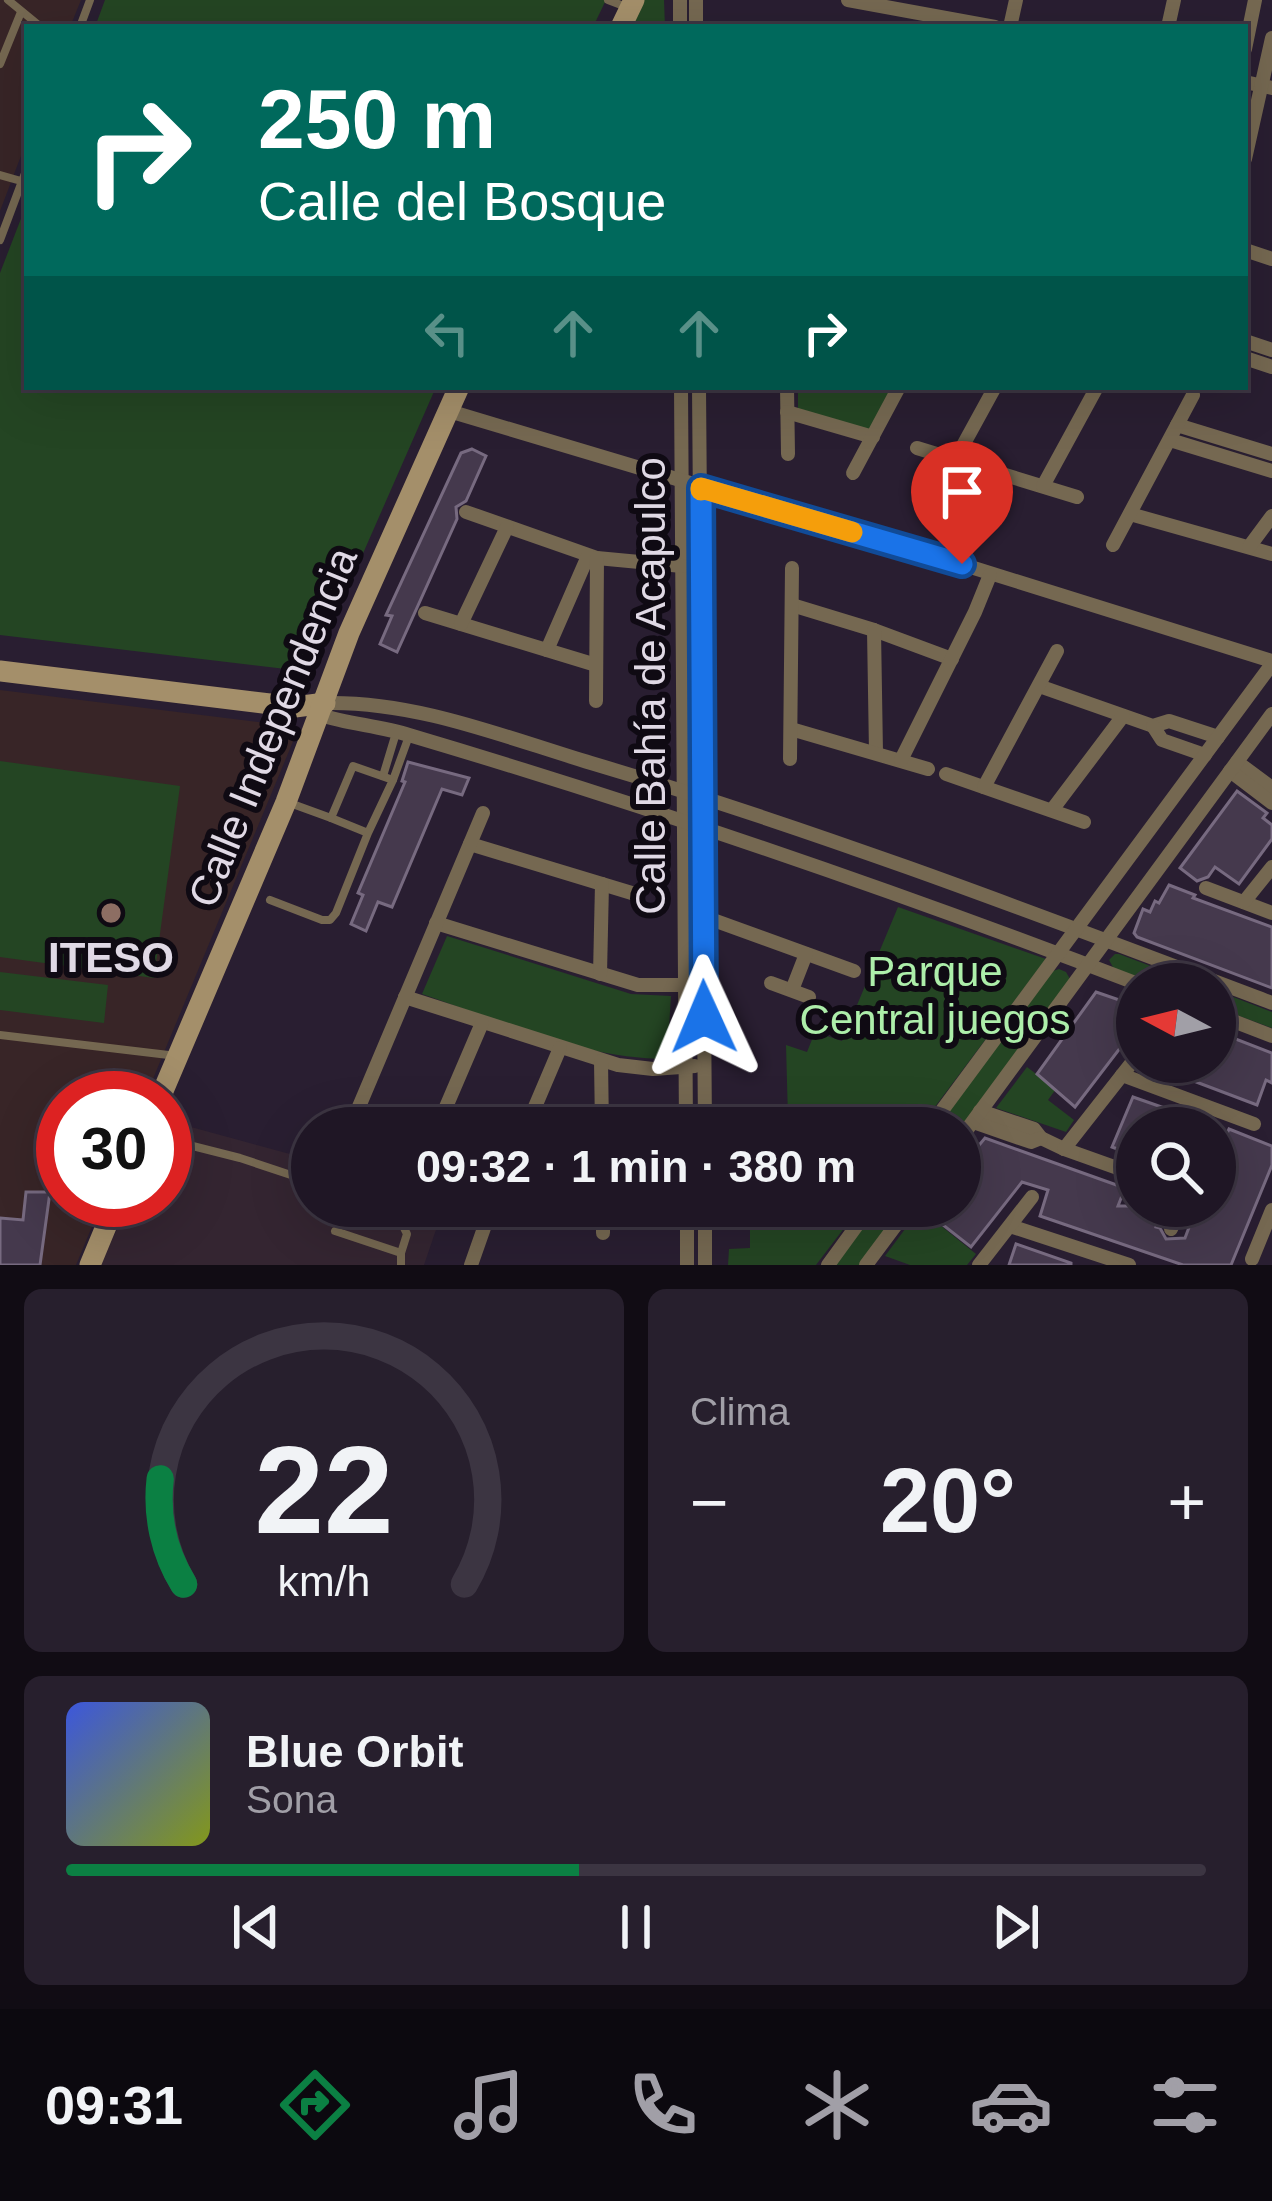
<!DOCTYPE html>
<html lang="es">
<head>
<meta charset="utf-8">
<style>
	:root { --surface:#1f1625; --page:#271f2d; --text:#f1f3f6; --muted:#a19fa7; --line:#3c3542; --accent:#0b8043 }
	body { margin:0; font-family:Arial,sans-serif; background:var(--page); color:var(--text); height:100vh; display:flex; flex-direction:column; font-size:45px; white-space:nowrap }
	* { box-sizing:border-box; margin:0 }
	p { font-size:39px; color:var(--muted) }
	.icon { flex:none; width:66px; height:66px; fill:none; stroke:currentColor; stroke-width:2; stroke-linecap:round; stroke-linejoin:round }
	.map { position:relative; height:1265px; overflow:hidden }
	.panel { display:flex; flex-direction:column; gap:24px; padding:24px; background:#110c14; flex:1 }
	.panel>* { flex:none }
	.banner { position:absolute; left:24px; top:24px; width:1224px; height:366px; border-radius:0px; box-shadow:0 12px 48px #0002,0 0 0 3px var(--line); background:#00695c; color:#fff; overflow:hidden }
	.needle { width:78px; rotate:277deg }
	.tools { position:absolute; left:1116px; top:963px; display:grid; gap:24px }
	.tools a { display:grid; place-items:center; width:120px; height:120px; border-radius:50%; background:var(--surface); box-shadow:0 12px 48px #0002,0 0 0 3px var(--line); font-size:60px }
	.speed { position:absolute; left:36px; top:1071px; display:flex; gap:24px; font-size:60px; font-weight:700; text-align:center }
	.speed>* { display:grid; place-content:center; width:156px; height:156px; border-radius:50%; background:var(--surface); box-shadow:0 12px 48px #0002,0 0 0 3px var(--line); line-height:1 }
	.speed .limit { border:18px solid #d22; background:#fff; color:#111 }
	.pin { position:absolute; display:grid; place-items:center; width:102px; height:102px; color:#fff; margin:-123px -51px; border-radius:50% 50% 50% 0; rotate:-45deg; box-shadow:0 0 12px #0007 }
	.pin .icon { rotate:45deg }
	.me { position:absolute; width:132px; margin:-66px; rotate:359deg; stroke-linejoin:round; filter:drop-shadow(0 0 9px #0008) }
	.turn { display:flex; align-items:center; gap:42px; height:252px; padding:0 36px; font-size:54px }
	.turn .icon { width:156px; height:156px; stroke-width:2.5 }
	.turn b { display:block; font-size:84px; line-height:102px }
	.lanes { display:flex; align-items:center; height:114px; padding:0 36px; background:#0003; justify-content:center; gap:60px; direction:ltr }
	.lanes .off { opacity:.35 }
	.big { font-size:90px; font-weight:700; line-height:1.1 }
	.panel .widget { flex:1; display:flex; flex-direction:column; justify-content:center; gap:18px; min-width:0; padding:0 42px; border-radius:18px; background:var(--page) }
	.panel .dial { align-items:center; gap:0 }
	.dial svg { height:312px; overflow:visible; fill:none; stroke:var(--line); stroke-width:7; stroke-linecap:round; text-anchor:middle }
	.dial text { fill:var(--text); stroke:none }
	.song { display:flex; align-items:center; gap:36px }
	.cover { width:144px; height:144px; border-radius:18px; background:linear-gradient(135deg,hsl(230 70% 55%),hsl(70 70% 35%)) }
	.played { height:12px; border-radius:6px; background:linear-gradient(90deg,var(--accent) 45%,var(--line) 45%) }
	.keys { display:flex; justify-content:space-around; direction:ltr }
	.heat { display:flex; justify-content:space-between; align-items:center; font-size:66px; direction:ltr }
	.panel .tiles { flex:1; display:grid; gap:24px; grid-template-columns:1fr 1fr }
	.widget:last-child { grid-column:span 2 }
	.trip { position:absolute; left:291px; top:1107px; width:690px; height:120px; border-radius:60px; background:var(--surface); box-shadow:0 12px 48px #0002,0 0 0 3px var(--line); font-weight:700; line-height:120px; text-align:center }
	.dock { display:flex; height:192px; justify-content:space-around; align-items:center; background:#0c090f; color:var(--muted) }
	.dock .icon { width:84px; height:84px }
	.dock .on { color:var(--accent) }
	.dock b { font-size:54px; color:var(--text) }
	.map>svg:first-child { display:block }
	.industrial { fill:#342531 }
	.education { fill:#382527 }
	.green { fill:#244523 }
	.building { fill:#45394d; stroke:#776a80; stroke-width:3 }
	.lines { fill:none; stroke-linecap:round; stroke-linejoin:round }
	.lane { stroke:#756851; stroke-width:8 }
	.street { stroke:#756851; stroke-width:14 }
	.secondary { stroke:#a48f6a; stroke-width:21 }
	.route-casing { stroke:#114b97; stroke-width:30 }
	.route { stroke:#1a73e8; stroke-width:21 }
	.slow { stroke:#f59e0b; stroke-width:21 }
	.education-dot { fill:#8d6e63; stroke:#0f0a13; stroke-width:4.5 }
	.labels { text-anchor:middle; stroke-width:12; stroke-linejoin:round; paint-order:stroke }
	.street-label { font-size:42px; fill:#e0d9e5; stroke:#0f0a13 }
	.poi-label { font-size:42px; font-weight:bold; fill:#e0d9e5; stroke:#0f0a13 }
	.park-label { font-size:42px; fill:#adeeaa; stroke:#0f0a13 }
</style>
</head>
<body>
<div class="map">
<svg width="1272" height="1265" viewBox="0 0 1272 1265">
	<rect width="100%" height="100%" fill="#291e31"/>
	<polygon class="industrial" points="169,1121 312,1160 312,1206 444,1206 424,1265 100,1265 131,1200 165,1200 165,1129"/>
	<g class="education">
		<polygon points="0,0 81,0 70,27 27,27 27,140 0,211"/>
		<polygon points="0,690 299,727 145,1098 63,1098 63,1200 103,1200 76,1265 0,1265"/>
	</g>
	<g class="green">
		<polygon points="105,0 606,0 593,27 95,27"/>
		<polygon points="644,0 664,0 665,27 631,27"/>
		<polygon points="27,203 27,387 436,387 311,672 0,635 0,273"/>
		<polygon points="798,387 897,387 875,434 798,410"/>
		<polygon points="0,761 180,786 154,978 0,957"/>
		<polygon points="898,907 1046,959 919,1128 806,1128 807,1123 788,1119 786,1045 807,1052 815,1032 842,1041"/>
		<path d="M447,936L631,994L671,996L667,1059C582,1059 501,1021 422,994Z"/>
		<polygon points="1115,954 1119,954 1198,984 1155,984 1114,969 1109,960"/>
		<polygon points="1059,969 1066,972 1070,979 960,1128 936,1128 1053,971"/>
		<polygon points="0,972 108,985 104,1023 0,1010"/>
		<polygon points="1215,990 1272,1012 1272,1028 1215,1007"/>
		<polygon points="1027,1067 1056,1089 1048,1100 1074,1120 1066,1132 996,1108"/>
		<polygon points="750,1206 861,1206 816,1265 728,1265 729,1249 750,1248"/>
		<polygon points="878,1206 903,1206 860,1265 834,1265"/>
		<polygon points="920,1209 976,1254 967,1265 910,1265 885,1256"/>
	</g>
	<g class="building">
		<polygon points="472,449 486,456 466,501 456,507 457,519 397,652 380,644 392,616 386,615 461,453"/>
		<polygon points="408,762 469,778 462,795 442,789 392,907 378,902 366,931 351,924 363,895 358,893 405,782 402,781"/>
		<polygon points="1237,791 1267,813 1263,818 1272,825 1272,839 1239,884 1215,867 1208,877 1197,881 1180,868"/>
		<polygon points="1169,885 1195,895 1193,898 1272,927 1272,988 1137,937 1134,933 1143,909 1150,912 1155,901 1159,903"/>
		<polygon points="1096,992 1137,1006 1137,1026 1075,1107 1037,1074"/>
		<polygon points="1215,1031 1272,1053 1272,1083 1266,1080 1257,1105 1146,1063 1215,1062"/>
		<polygon points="1133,1097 1196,1119 1193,1128 1137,1128 1137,1156 1112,1147"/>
		<polygon points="1229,1129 1272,1146 1272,1165 1231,1265 1183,1265 1040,1216 1048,1190 1022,1182 971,1247 929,1214 935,1206 960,1206 961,1167 985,1138 1125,1188 1118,1206 1163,1206 1156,1227 1160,1228 1166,1239 1185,1238 1197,1206 1215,1206 1215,1162"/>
		<polygon points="26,1192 50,1192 40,1265 0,1265 0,1218 23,1220"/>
		<polygon points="1016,1244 1071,1263 1071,1265 1009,1265"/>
	</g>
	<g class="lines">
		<g class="lane">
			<polyline points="8,0 41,27"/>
			<polyline points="608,0 629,8"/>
			<polyline points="80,27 90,0"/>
			<polyline points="0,64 21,12"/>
			<polyline points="0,175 21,181"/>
			<polyline points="0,240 27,168"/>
			<polyline points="383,776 396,733"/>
			<polyline points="393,780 409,736"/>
			<polyline points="287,802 331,818"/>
			<polyline points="270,900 322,920 330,920 336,913 368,833 393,780 353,766 331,818 368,833"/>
			<polyline points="0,1035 177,1056"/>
			<polyline points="165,1139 240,1158 312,1182"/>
			<polyline points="369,1206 402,1224 407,1234 401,1253"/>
			<polyline points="335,1231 401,1253 401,1265"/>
		</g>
		<g class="street">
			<polyline points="696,0 696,27"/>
			<polyline points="848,0 995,27"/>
			<polyline points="680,27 680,0"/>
			<polyline points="1010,27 1016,0"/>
			<polyline points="1168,27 1174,0"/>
			<polyline points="1245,49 1255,0"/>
			<polyline points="1245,82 1272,88"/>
			<polyline points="1245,159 1272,38"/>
			<polyline points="1245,250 1272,259"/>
			<polyline points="1245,341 1272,350"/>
			<polyline points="1245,358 1272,367"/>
			<polyline points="681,387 686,1128"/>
			<polyline points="699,387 705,1128"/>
			<polyline points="787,387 788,454"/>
			<polyline points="449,411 961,564 1272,661"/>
			<polyline points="787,412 873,437"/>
			<polyline points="1177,425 1272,454"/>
			<polyline points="1170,440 1272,471"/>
			<polyline points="917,448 1077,497"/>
			<polyline points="955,460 995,387"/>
			<polyline points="853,473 899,387"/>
			<polyline points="1043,486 1097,387"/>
			<polyline points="466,512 597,558 682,566"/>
			<polyline points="1130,514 1272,554"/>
			<polyline points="1113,545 1193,395"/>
			<polyline points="1249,547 1272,516"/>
			<polyline points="961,564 998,473"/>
			<polyline points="792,605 874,630 952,659"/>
			<polyline points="425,613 596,665"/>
			<polyline points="461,624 507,527"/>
			<polyline points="874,630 876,753"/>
			<polyline points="547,650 588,556"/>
			<polyline points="1039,686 1153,726 1169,721 1218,737"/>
			<polyline points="596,701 597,558"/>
			<path d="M325,703C417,701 504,737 591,763C821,831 1047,918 1272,1003"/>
			<path d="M320,715C349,724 380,726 409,735C655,808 898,892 1138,984"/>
			<polyline points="1153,726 1162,740 1205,755"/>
			<polyline points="791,729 928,769"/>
			<polyline points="790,759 792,568"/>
			<polyline points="901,760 975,612 990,575"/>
			<polyline points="1237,762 1272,788"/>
			<polyline points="1230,771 1272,803"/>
			<polyline points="946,774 1084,822"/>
			<polyline points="984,787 1057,651"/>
			<polyline points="1052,810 1123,716"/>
			<polyline points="470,844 635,894"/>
			<polyline points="1206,888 1272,913"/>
			<polyline points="1244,902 1272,867"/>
			<polyline points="702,922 716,921 854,971"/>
			<polyline points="436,923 638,985 685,985"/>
			<polyline points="600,974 602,884"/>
			<polyline points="771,983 809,997"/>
			<polyline points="792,990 806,954"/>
			<polyline points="405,997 618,1065 653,1069 695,1066"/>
			<polyline points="1215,1014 1272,1036"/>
			<polyline points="601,1061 602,1128"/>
			<polyline points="1122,1075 1254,1124"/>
			<polyline points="534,1109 596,1128"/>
			<polyline points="980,1111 1034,1129 1041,1138 1064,1149 1137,1175"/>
			<polyline points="973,1122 1031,1142 1041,1138"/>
			<polyline points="350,1128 483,813"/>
			<polyline points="437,1128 482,1023"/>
			<polyline points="526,1128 560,1048"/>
			<polyline points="929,1128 1272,664"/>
			<polyline points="960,1139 1272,714"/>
			<polyline points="1064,1149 1137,1056"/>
			<polyline points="569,1206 603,1216"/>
			<polyline points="603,1206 603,1233"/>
			<polyline points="687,1206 687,1265"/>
			<polyline points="1010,1226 1129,1265"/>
			<polyline points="1171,1229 1180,1206"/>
			<polyline points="1252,1259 1272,1210"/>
			<polyline points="471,1265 484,1228"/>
			<polyline points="705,1265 705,1206"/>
			<polyline points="828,1265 871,1206"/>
			<polyline points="866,1265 910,1206"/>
			<polyline points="979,1265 1032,1197"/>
		</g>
		<g class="secondary">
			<polyline points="621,27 634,0"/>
			<polyline points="0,671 295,707 325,703"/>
			<polyline points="160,1098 286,802 349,633 459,387"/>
			<polyline points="90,1265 117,1200"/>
		</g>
	</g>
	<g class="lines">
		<defs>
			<polyline id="route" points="704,1017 701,488 962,564"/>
		</defs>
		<use href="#route" class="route-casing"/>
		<use href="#route" class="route"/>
		<polyline class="slow" points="701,490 701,488 852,532"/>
	</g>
	<circle class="education-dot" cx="111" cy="913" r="12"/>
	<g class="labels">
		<g class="street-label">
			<text transform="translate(650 686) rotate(-90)" y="15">Calle Bahía de Acapulco</text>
			<text transform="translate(272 727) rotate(-68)" y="15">Calle Independencia</text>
		</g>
		<g class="poi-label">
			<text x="111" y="972">ITESO</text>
		</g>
		<g class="park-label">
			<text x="935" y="986">Parque<tspan x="935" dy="48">Central juegos</tspan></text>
		</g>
	</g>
</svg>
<div class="tools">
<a><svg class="needle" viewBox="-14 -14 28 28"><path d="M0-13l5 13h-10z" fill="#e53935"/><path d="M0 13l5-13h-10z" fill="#a19fa7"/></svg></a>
<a><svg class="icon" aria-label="search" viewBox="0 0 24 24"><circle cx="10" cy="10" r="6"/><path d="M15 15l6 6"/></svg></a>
</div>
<div class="speed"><div class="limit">30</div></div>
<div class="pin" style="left:962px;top:564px;background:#d93025"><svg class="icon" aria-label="arrive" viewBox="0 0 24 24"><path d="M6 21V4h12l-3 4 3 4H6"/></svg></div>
<svg class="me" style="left:704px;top:1017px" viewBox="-20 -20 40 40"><path d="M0-17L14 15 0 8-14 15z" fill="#1a73e8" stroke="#fff" stroke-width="4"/></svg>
<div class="trip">09:32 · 1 min · 380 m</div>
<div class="banner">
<div class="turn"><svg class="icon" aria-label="right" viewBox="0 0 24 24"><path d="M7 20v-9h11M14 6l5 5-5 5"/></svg><div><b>250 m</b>Calle del Bosque</div></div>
<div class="lanes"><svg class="icon off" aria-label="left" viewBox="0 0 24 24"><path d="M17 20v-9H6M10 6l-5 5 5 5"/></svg><svg class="icon off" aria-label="ahead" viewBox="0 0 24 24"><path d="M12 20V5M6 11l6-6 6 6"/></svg><svg class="icon off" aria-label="ahead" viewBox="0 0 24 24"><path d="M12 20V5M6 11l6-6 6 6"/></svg><svg class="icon" aria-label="right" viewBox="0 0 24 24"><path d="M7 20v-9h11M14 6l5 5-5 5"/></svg></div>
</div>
</div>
<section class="panel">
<div class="tiles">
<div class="widget dial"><svg viewBox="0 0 100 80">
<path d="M14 69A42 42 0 1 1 86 69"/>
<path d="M14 69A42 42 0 0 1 8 42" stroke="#0b8043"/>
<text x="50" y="56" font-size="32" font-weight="700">22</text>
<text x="50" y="72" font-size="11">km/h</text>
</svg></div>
<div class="widget"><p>Clima</p>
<div class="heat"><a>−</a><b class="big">20°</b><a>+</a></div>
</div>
<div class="widget">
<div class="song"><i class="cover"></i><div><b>Blue Orbit</b><p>Sona</p></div></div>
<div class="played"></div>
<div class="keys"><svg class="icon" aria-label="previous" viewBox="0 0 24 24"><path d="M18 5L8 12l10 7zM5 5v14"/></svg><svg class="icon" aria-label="pause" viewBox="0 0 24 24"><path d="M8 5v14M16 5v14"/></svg><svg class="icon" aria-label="next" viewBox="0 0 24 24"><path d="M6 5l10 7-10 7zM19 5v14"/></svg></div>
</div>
</div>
</section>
<nav class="dock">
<b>09:31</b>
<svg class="icon on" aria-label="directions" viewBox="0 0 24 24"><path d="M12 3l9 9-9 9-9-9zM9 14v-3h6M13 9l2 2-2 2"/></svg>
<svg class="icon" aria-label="music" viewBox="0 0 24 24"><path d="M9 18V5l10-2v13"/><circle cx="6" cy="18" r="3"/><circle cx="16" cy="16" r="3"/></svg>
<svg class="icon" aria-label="phone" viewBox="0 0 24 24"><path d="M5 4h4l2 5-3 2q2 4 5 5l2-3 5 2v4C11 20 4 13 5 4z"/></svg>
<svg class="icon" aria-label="climate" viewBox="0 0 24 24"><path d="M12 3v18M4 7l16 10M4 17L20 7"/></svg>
<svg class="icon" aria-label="car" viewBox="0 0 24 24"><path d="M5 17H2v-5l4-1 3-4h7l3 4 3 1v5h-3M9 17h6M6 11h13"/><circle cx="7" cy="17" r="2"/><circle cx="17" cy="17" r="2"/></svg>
<svg class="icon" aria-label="filters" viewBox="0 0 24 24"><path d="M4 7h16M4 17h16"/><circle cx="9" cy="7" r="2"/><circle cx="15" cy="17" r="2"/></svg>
</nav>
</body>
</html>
